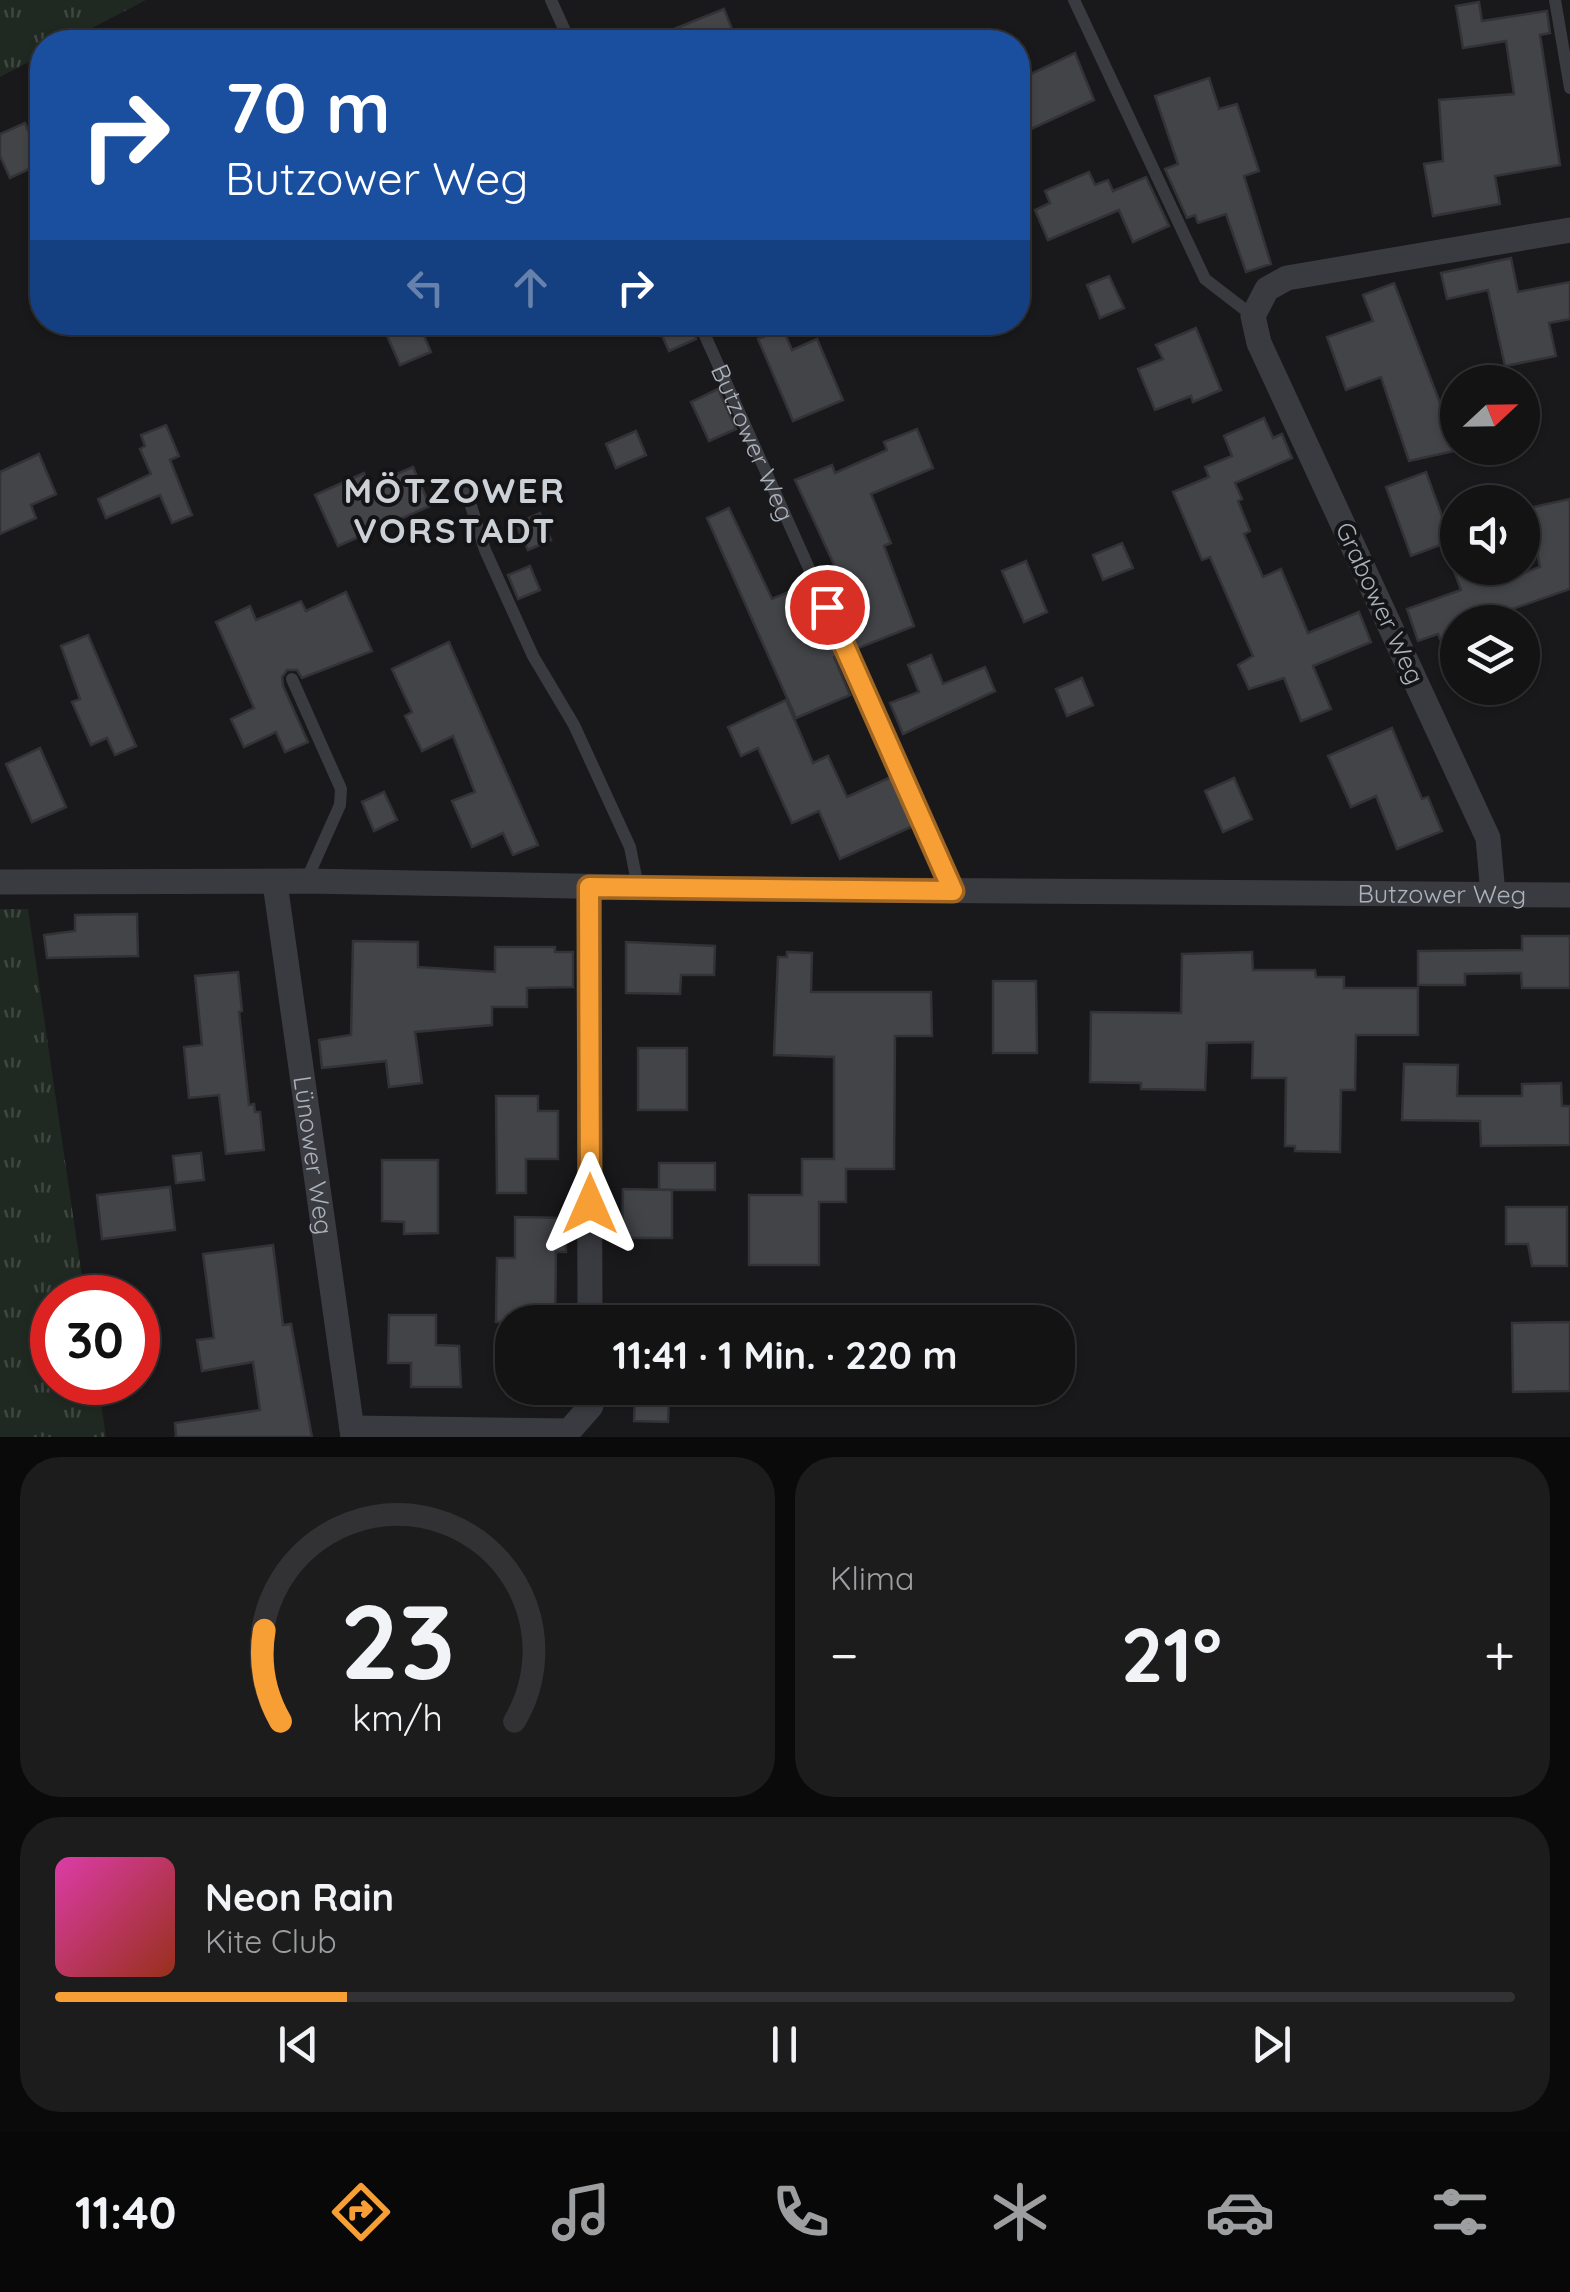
<!DOCTYPE html>
<html lang="de">
<head>
<meta charset="utf-8">
<style>
	:root { --surface:#131314; --page:#1c1c1d; --text:#f1f3f6; --muted:#9d9ea0; --line:#323234; --accent:#f79f34 }
	body { margin:0; font-family:Quicksand,sans-serif; background:var(--page); color:var(--text); height:100vh; display:flex; flex-direction:column; font-size:38px; white-space:nowrap }
	* { box-sizing:border-box; margin:0 }
	p { font-size:32px; color:var(--muted) }
	.icon { flex:none; width:55px; height:55px; fill:none; stroke:currentColor; stroke-width:2; stroke-linecap:round; stroke-linejoin:round }
	.map { position:relative; height:1437px; overflow:hidden }
	.sheet { display:flex; flex-direction:column; gap:20px; padding:20px; background:#0a0a0b; flex:1 }
	.sheet>* { flex:none }
	.guide { position:absolute; left:30px; top:30px; width:1000px; height:305px; border-radius:40px; box-shadow:0 2px 8px #0004,0 0 0 2px var(--line); background:#1a4fa0; color:#fff; overflow:hidden }
	.needle { width:65px; rotate:68deg }
	.fabs { position:absolute; left:1440px; top:365px; display:grid; gap:20px }
	.fabs a { display:grid; place-items:center; width:100px; height:100px; border-radius:50%; background:var(--surface); box-shadow:0 2px 8px #0004,0 0 0 2px var(--line); font-size:50px }
	.speed { position:absolute; left:30px; top:1275px; display:flex; gap:20px; font-size:50px; font-weight:700; text-align:center }
	.speed>* { display:grid; place-content:center; width:130px; height:130px; border-radius:50%; background:var(--surface); box-shadow:0 2px 8px #0004,0 0 0 2px var(--line); line-height:1 }
	.speed .limit { border:15px solid #d22; background:#fff; color:#111 }
	.pin { position:absolute; display:grid; place-items:center; width:85px; height:85px; color:#fff; margin:-42px; border:5px solid #fff; border-radius:50%; box-shadow:0 2px 10px #0007 }
	.me { position:absolute; width:110px; margin:-55px; rotate:0deg; stroke-linejoin:round; filter:drop-shadow(0 0 8px #0008) }
	.turn { display:flex; align-items:center; gap:35px; height:210px; padding:0 30px; font-size:45px }
	.turn .icon { width:130px; height:130px; stroke-width:2.5 }
	.turn b { display:block; font-size:70px; line-height:85px }
	.lanes { display:flex; align-items:center; height:95px; padding:0 30px; background:#0003; justify-content:center; gap:50px; direction:ltr }
	.lanes .off { opacity:.35 }
	.big { font-size:75px; font-weight:700; line-height:1.1 }
	.sheet .tile { flex:1; display:flex; flex-direction:column; justify-content:center; gap:15px; min-width:0; padding:0 35px; border-radius:40px; background:var(--page) }
	.sheet .dial { align-items:center; gap:0 }
	.dial svg { height:260px; overflow:visible; fill:none; stroke:var(--line); stroke-width:7; stroke-linecap:round; text-anchor:middle }
	.dial text { fill:var(--text); stroke:none }
	.song { display:flex; align-items:center; gap:30px }
	.cover { width:120px; height:120px; border-radius:15px; background:linear-gradient(135deg,hsl(320 70% 55%),hsl(10 70% 35%)) }
	.played { height:10px; border-radius:5px; background:linear-gradient(90deg,var(--accent) 20%,var(--line) 20%) }
	.keys { display:flex; justify-content:space-around; direction:ltr }
	.heat { display:flex; justify-content:space-between; align-items:center; font-size:55px; direction:ltr }
	.sheet .tiles { flex:1; display:grid; gap:20px; grid-template-columns:1fr 1fr }
	.tile:last-child { grid-column:span 2 }
	.trip { position:absolute; left:495px; top:1305px; width:580px; height:100px; border-radius:40px; background:var(--surface); box-shadow:0 2px 8px #0004,0 0 0 2px var(--line); font-weight:700; line-height:100px; text-align:center }
	.tabs { display:flex; height:160px; justify-content:space-around; align-items:center; background:#080808; color:var(--muted) }
	.tabs .icon { width:70px; height:70px }
	.tabs .selected { color:var(--accent) }
	.tabs b { font-size:45px; color:var(--text) }
	.map>svg:first-child { display:block }
	.grass { fill:url(#grass-tufts) }
	.building { fill:#434448; stroke:#333337; stroke-width:2.5 }
	.lines { fill:none; stroke-linecap:round; stroke-linejoin:round }
	.lane { stroke:#3a3b40; stroke-width:12 }
	.street { stroke:#3a3b40; stroke-width:25 }
	.route-casing { stroke:#a16722; stroke-width:25 }
	.route { stroke:#f79f34; stroke-width:18 }
	.labels { text-anchor:middle; stroke-width:8; stroke-linejoin:round; paint-order:stroke }
	.street-label { font-size:25px; fill:#abb2bb; stroke:#141416 }
	.district-label { font-size:35px; font-weight:bold; letter-spacing:2.5px; fill:#ccd0d7; stroke:#141416 }
</style>
</head>
<body>
<div class="map">
<svg width="1570" height="1437" viewBox="0 0 1570 1437">
	<defs>
		<pattern id="grass-tufts" width="24" height="20" patternUnits="userSpaceOnUse" patternTransform="scale(2.5)"><rect width="24" height="20" fill="#202921"/><path d="M3 7l-1-3M5 7V3M7 7l1-3M15 17l-1-3M17 17v-4M19 17l1-3" fill="none" stroke="#3e463f"/></pattern>
	</defs>
	<rect width="100%" height="100%" fill="#19191b"/>
	<g class="grass">
		<polygon points="0,0 146,0 65,42 42,42 42,55 0,77"/>
		<polygon points="0,909 28,909 85,1297 52,1298 52,1382 98,1383 106,1437 0,1437"/>
	</g>
	<g class="building">
		<polygon points="1479,2 1482,21 1547,11 1550,33 1540,35 1560,165 1495,176 1500,204 1433,216 1424,164 1443,161 1439,100 1514,94 1506,41 1463,48 1456,6"/>
		<polygon points="724,9 737,42 645,42 644,41"/>
		<polygon points="1075,53 1094,100 1018,135 1018,80"/>
		<polygon points="1209,78 1219,109 1237,104 1259,171 1244,176 1271,264 1246,272 1226,214 1198,223 1195,215 1187,218 1165,169 1178,164 1155,96"/>
		<polygon points="25,123 42,163 10,178 0,156 0,134"/>
		<polygon points="1089,172 1095,185 1108,180 1113,191 1146,177 1169,226 1133,242 1119,210 1048,240 1035,210 1050,203 1045,191"/>
		<polygon points="1511,258 1518,292 1570,282 1570,319 1549,323 1556,356 1505,366 1488,290 1447,299 1441,273"/>
		<polygon points="1109,276 1124,308 1100,318 1087,285"/>
		<polygon points="1394,283 1458,450 1409,461 1381,377 1346,390 1327,337 1373,321 1363,295"/>
		<polygon points="381,322 418,322 431,352 400,365"/>
		<polygon points="656,322 689,322 696,339 669,351"/>
		<polygon points="1196,328 1221,390 1193,402 1191,396 1155,410 1138,369 1163,359 1156,345"/>
		<polygon points="783,329 792,350 817,339 843,400 793,421 758,339"/>
		<polygon points="718,389 736,429 709,441 691,402"/>
		<polygon points="1264,418 1273,438 1282,434 1292,458 1235,483 1242,499 1238,501 1250,531 1244,534 1263,577 1281,569 1308,633 1359,612 1371,642 1313,666 1331,709 1301,721 1284,678 1249,689 1238,665 1253,656 1210,557 1202,560 1173,492 1209,477 1205,467 1232,456 1224,436"/>
		<polygon points="166,425 179,456 170,460 192,515 172,523 160,495 106,518 98,499 151,474 140,449 145,446 141,435"/>
		<polygon points="917,429 933,468 871,494 891,543 884,546 914,626 856,649 824,577 837,571 795,480 832,465 835,473 887,450 884,442"/>
		<polygon points="636,431 646,455 616,468 606,444"/>
		<polygon points="39,454 56,494 31,505 36,518 0,534 0,472"/>
		<polygon points="413,467 430,506 338,546 315,495 364,473 369,486"/>
		<polygon points="1426,472 1451,541 1411,556 1386,487"/>
		<polygon points="1570,499 1570,589 1475,622 1458,622 1457,679 1438,634 1418,641 1407,609 1461,590 1453,568 1494,568 1498,582 1540,567 1529,508"/>
		<polygon points="729,508 772,599 805,585 837,656 834,657 850,695 796,718 707,518"/>
		<polygon points="540,513 551,540 528,550 516,524"/>
		<polygon points="1122,543 1133,568 1103,580 1093,555"/>
		<polygon points="1026,561 1047,612 1024,622 1002,571"/>
		<polygon points="530,566 540,590 518,599 508,575"/>
		<polygon points="346,592 372,651 302,678 297,670 287,670 282,677 283,686 308,742 285,752 276,732 244,747 231,719 254,708 216,622 250,606 256,620 301,601 306,611"/>
		<polygon points="88,635 136,746 115,755 107,738 91,745 72,702 80,699 61,646"/>
		<polygon points="449,642 538,845 513,855 503,833 472,847 452,801 475,792 453,736 422,751 405,716 412,712 392,669"/>
		<polygon points="931,655 943,684 985,667 995,691 903,734 890,703 919,692 908,665"/>
		<polygon points="1082,678 1093,705 1067,716 1056,689"/>
		<polygon points="786,700 813,763 828,756 847,797 891,777 913,826 840,859 819,811 792,823 758,748 741,756 728,727"/>
		<polygon points="1392,728 1422,799 1428,797 1442,831 1397,849 1376,796 1351,807 1328,756"/>
		<polygon points="40,748 66,807 32,822 6,764"/>
		<polygon points="1234,778 1252,819 1223,832 1205,791"/>
		<polygon points="384,792 397,820 374,831 362,802"/>
		<polygon points="137,914 138,956 47,958 44,935 75,931 75,915"/>
		<polygon points="1522,936 1570,936 1570,988 1522,988 1521,973 1465,974 1465,985 1418,985 1418,951 1522,950"/>
		<polygon points="353,941 418,942 418,967 495,972 495,947 555,947 555,952 573,952 573,987 527,988 527,1007 492,1007 492,1025 415,1032 422,1083 389,1087 386,1061 322,1068 319,1040 351,1035"/>
		<polygon points="626,942 715,946 714,975 681,975 680,994 626,993"/>
		<polygon points="787,952 812,953 811,992 931,992 932,1036 895,1036 894,1169 846,1169 846,1202 819,1202 819,1265 749,1265 749,1195 802,1195 802,1159 834,1159 834,1057 774,1055 778,957 787,957"/>
		<polygon points="1252,952 1253,970 1315,970 1316,977 1344,977 1344,988 1418,988 1418,1035 1356,1035 1355,1090 1341,1090 1340,1152 1295,1151 1295,1146 1285,1146 1286,1078 1252,1078 1253,1042 1207,1043 1205,1090 1141,1089 1141,1083 1090,1082 1091,1012 1181,1013 1182,954"/>
		<polygon points="238,972 242,1011 239,1012 249,1105 254,1104 255,1112 260,1112 264,1150 226,1154 219,1095 189,1098 184,1047 202,1045 195,976"/>
		<polygon points="993,981 1036,981 1037,1053 993,1053"/>
		<rect x="638" y="1048" width="49" height="62"/>
		<polygon points="1404,1064 1458,1065 1457,1096 1522,1096 1522,1084 1561,1083 1562,1106 1570,1106 1570,1145 1481,1146 1480,1121 1402,1120"/>
		<polygon points="496,1096 538,1096 538,1111 558,1111 558,1159 526,1159 526,1193 497,1193"/>
		<polygon points="201,1153 204,1180 176,1183 173,1156"/>
		<polygon points="382,1160 438,1160 438,1233 404,1234 404,1222 382,1221"/>
		<rect x="659" y="1163" width="56" height="27"/>
		<polygon points="170,1187 175,1230 102,1239 97,1195"/>
		<polygon points="623,1189 672,1190 672,1238 622,1238"/>
		<polygon points="1506,1207 1567,1207 1567,1266 1532,1266 1528,1244 1506,1244"/>
		<polygon points="515,1217 565,1218 566,1252 556,1252 555,1322 496,1322 497,1258 515,1258"/>
		<polygon points="273,1245 283,1325 291,1324 312,1437 176,1437 175,1423 260,1410 253,1362 202,1371 197,1340 214,1338 203,1254"/>
		<polygon points="389,1315 436,1315 436,1345 459,1346 461,1387 411,1387 411,1363 388,1363"/>
		<polygon points="1570,1322 1570,1391 1513,1392 1512,1323"/>
		<polygon points="635,1396 669,1397 668,1422 634,1421"/>
	</g>
	<g class="lines">
		<g class="lane">
			<polyline points="551,0 570,42"/>
			<polyline points="1074,0 1205,279 1253,316"/>
			<polyline points="1555,0 1570,88"/>
			<path id="s1" d="M699,322L953,891"/>
			<polyline points="465,487 485,550 533,656 574,725 630,847 638,887"/>
			<polyline points="292,679 341,789 340,805 306,881"/>
		</g>
		<g class="street">
			<path id="s2" d="M0,882L306,881L729,889L1570,895"/>
			<path id="s3" d="M275,883L353,1437"/>
			<polyline points="589,887 590,1322"/>
			<polyline points="1493,894 1488,838 1259,343 1253,316 1267,289 1287,278 1570,230"/>
			<polyline points="352,1428 569,1431 591,1406 590,1388"/>
		</g>
	</g>
	<g class="lines">
		<defs>
			<polyline id="route" points="590,1204 589,887 953,891 827,607"/>
		</defs>
		<use href="#route" class="route-casing"/>
		<use href="#route" class="route"/>
	</g>
	<g class="labels">
		<g class="street-label">
			<text dy="9" stroke="none"><textPath href="#s1" startOffset="132">Butzower Weg</textPath></text>
			<text transform="translate(1380 603) rotate(65)" y="9">Grabower Weg</text>
			<text dy="9" stroke="none"><textPath href="#s2" startOffset="1442">Butzower Weg</textPath></text>
			<text dy="9" stroke="none"><textPath href="#s3" startOffset="275">Lünower Weg</textPath></text>
		</g>
		<g class="district-label">
			<text x="455" y="503">MÖTZOWER<tspan x="455" dy="40">VORSTADT</tspan></text>
		</g>
	</g>
</svg>
<div class="fabs">
<a><svg class="needle" viewBox="-14 -14 28 28"><path d="M0-13l5 13h-10z" fill="#e53935"/><path d="M0 13l5-13h-10z" fill="#9d9ea0"/></svg></a>
<a><svg class="icon" aria-label="sound" viewBox="0 0 24 24"><path d="M4 9h4l5-4v14l-5-4H4zM17 9q2 3 0 6"/></svg></a>
<a><svg class="icon" aria-label="layers" viewBox="0 0 24 24"><path d="M12 4l9 5-9 5-9-5zM3 14l9 5 9-5"/></svg></a>
</div>
<div class="speed"><div class="limit">30</div></div>
<div class="pin" style="left:827px;top:607px;background:#d93025"><svg class="icon" aria-label="arrive" viewBox="0 0 24 24"><path d="M6 21V4h12l-3 4 3 4H6"/></svg></div>
<svg class="me" style="left:590px;top:1204px" viewBox="-20 -20 40 40"><path d="M0-17L14 15 0 8-14 15z" fill="#f79f34" stroke="#fff" stroke-width="4"/></svg>
<div class="trip">11:41 · 1 Min. · 220 m</div>
<div class="guide">
<div class="turn"><svg class="icon" aria-label="right" viewBox="0 0 24 24"><path d="M7 20v-9h11M14 6l5 5-5 5"/></svg><div><b>70 m</b>Butzower Weg</div></div>
<div class="lanes"><svg class="icon off" aria-label="left" viewBox="0 0 24 24"><path d="M17 20v-9H6M10 6l-5 5 5 5"/></svg><svg class="icon off" aria-label="ahead" viewBox="0 0 24 24"><path d="M12 20V5M6 11l6-6 6 6"/></svg><svg class="icon" aria-label="right" viewBox="0 0 24 24"><path d="M7 20v-9h11M14 6l5 5-5 5"/></svg></div>
</div>
</div>
<section class="sheet">
<div class="tiles">
<div class="tile dial"><svg viewBox="0 0 100 80">
<path d="M14 69A42 42 0 1 1 86 69"/>
<path d="M14 69A42 42 0 0 1 9 41" stroke="#f79f34"/>
<text x="50" y="56" font-size="32" font-weight="700">23</text>
<text x="50" y="72" font-size="11">km/h</text>
</svg></div>
<div class="tile"><p>Klima</p>
<div class="heat"><a>−</a><b class="big">21°</b><a>+</a></div>
</div>
<div class="tile">
<div class="song"><i class="cover"></i><div><b>Neon Rain</b><p>Kite Club</p></div></div>
<div class="played"></div>
<div class="keys"><svg class="icon" aria-label="previous" viewBox="0 0 24 24"><path d="M18 5L8 12l10 7zM5 5v14"/></svg><svg class="icon" aria-label="pause" viewBox="0 0 24 24"><path d="M8 5v14M16 5v14"/></svg><svg class="icon" aria-label="next" viewBox="0 0 24 24"><path d="M6 5l10 7-10 7zM19 5v14"/></svg></div>
</div>
</div>
</section>
<nav class="tabs">
<b>11:40</b>
<svg class="icon selected" aria-label="directions" viewBox="0 0 24 24"><path d="M12 3l9 9-9 9-9-9zM9 14v-3h6M13 9l2 2-2 2"/></svg>
<svg class="icon" aria-label="music" viewBox="0 0 24 24"><path d="M9 18V5l10-2v13"/><circle cx="6" cy="18" r="3"/><circle cx="16" cy="16" r="3"/></svg>
<svg class="icon" aria-label="phone" viewBox="0 0 24 24"><path d="M5 4h4l2 5-3 2q2 4 5 5l2-3 5 2v4C11 20 4 13 5 4z"/></svg>
<svg class="icon" aria-label="climate" viewBox="0 0 24 24"><path d="M12 3v18M4 7l16 10M4 17L20 7"/></svg>
<svg class="icon" aria-label="car" viewBox="0 0 24 24"><path d="M5 17H2v-5l4-1 3-4h7l3 4 3 1v5h-3M9 17h6M6 11h13"/><circle cx="7" cy="17" r="2"/><circle cx="17" cy="17" r="2"/></svg>
<svg class="icon" aria-label="filters" viewBox="0 0 24 24"><path d="M4 7h16M4 17h16"/><circle cx="9" cy="7" r="2"/><circle cx="15" cy="17" r="2"/></svg>
</nav>
</body>
</html>
